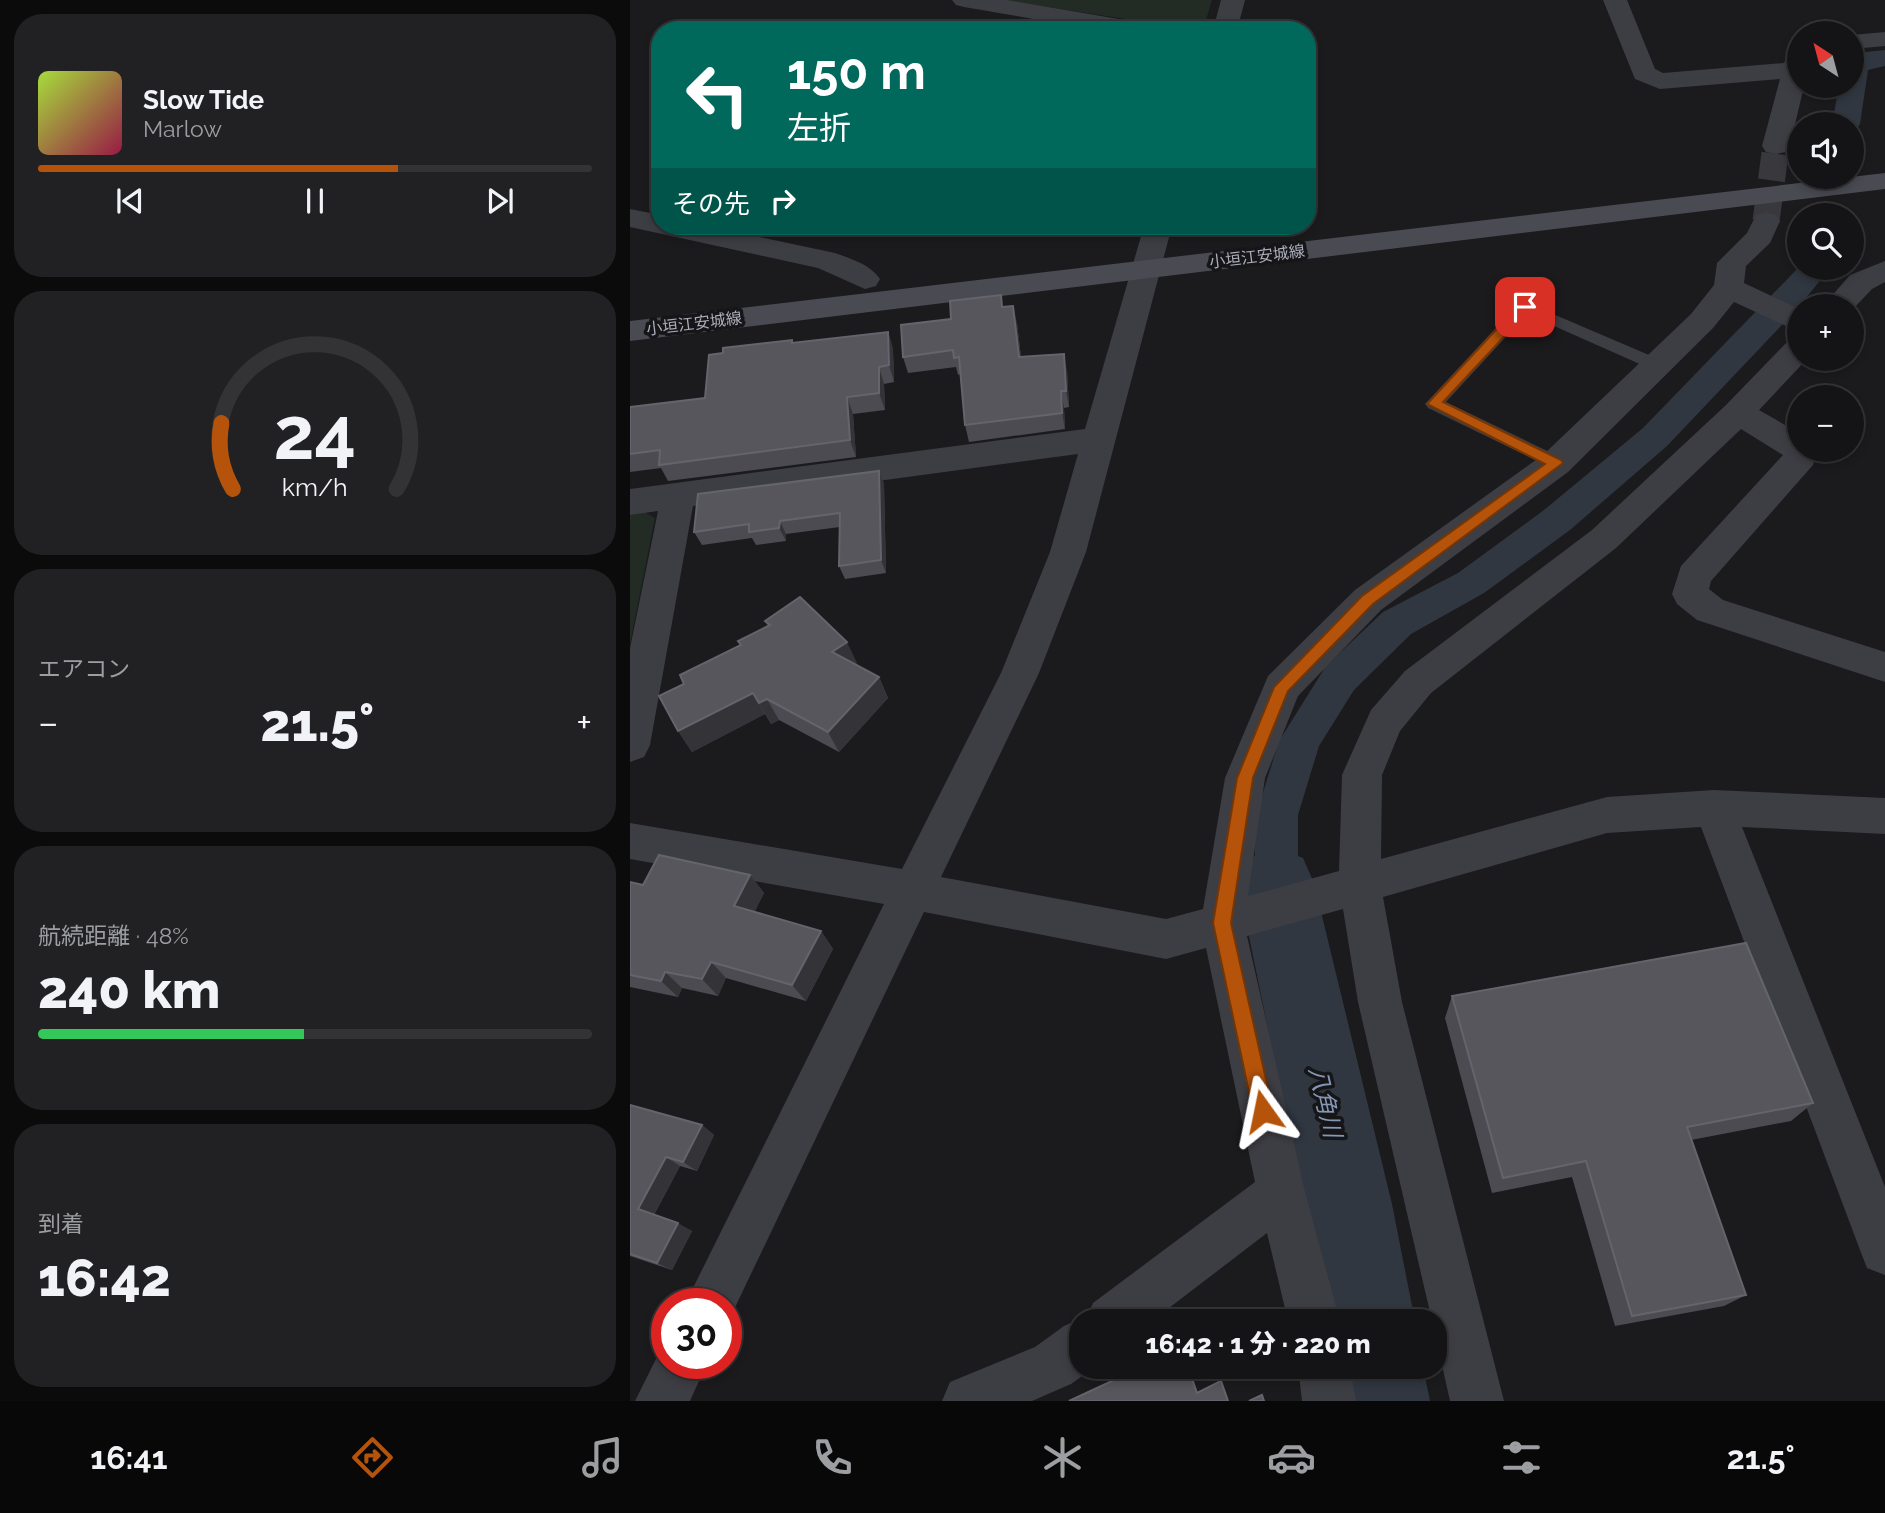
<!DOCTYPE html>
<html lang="ja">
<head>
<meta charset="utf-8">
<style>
	:root { --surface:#141416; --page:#212123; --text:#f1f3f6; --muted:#9d9ea1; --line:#333335; --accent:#b45309 }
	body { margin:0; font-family:Raleway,"Noto Sans JP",sans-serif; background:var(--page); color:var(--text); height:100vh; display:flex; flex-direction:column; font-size:26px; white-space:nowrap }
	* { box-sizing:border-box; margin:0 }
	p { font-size:23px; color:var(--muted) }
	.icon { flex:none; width:38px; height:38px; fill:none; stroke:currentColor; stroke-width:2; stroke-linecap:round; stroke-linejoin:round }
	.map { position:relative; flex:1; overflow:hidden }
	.side { display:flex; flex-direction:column; gap:14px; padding:14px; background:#0b0b0c; width:630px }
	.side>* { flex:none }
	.banner { position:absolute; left:21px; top:21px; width:665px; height:214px; border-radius:28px; box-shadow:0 4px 10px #0003,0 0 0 2px var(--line); background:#00695c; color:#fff; overflow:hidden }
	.needle { width:46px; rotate:324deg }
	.controls { position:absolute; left:1157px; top:21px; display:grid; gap:14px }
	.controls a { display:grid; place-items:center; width:77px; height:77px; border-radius:50%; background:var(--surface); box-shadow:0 4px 10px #0003,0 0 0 2px var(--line); font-size:35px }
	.speed { position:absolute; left:21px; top:1288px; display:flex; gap:14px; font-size:35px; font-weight:700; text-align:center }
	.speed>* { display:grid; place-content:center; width:91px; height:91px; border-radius:50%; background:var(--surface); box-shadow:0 4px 10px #0003,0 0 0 2px var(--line); line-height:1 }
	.speed .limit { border:10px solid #d22; background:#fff; color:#111 }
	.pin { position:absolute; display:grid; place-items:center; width:60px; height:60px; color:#fff; margin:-30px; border-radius:14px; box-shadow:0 4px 10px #0006 }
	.me { position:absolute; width:77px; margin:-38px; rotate:348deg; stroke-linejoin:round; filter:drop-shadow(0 0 5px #0008) }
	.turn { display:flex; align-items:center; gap:24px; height:147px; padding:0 21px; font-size:32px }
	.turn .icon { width:91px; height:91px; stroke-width:2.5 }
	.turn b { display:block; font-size:49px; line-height:60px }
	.then { display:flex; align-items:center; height:66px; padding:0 21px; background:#0003; gap:14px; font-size:26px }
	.big { font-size:52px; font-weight:800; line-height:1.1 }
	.side .tile { flex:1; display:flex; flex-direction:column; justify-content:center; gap:10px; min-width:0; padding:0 24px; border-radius:28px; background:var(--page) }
	.side .dial { align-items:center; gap:0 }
	.dial svg { height:182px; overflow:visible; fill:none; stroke:var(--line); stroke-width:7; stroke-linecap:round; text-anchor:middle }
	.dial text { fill:var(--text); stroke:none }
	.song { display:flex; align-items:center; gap:21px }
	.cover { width:84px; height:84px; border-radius:10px; background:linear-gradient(135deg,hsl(80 70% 55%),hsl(340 70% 35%)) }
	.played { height:7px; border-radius:4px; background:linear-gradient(90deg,var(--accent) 65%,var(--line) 65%) }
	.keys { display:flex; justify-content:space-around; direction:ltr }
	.heat { display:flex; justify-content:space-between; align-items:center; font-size:38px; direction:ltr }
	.charge { height:10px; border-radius:5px; background:linear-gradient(90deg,#34c759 48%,var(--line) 0) }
	.trip { position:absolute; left:439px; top:1309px; width:378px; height:70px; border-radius:28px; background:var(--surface); box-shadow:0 4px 10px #0003,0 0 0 2px var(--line); font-weight:800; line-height:70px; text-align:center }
	.dock { display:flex; height:112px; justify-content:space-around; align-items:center; background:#080809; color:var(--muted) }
	.dock .icon { width:49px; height:49px }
	.dock .current { color:var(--accent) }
	.dock b { font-size:32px; color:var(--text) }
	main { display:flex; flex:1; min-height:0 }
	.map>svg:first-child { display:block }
	.green { fill:#222b24 }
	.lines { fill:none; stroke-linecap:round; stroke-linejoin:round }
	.canal { fill:#303741; fill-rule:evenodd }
	.river { fill:#303741; fill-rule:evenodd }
	.minor-tunnel { stroke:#38383d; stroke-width:27; stroke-dasharray:27 14; stroke-linecap:butt }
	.service { fill:#3d3d44; fill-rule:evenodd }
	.minor { fill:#3d3d44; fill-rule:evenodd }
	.secondary { fill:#494a52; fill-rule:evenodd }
	.wall { fill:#4c4b52 }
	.shaded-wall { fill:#343338 }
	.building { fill:#57565d; stroke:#64646c; stroke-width:2 }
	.route { fill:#b45309; stroke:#753606; stroke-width:2 }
	.labels { text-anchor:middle; stroke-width:7; stroke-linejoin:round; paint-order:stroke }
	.far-street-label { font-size:16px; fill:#adafbc; stroke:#161518 }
	.near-water-label { font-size:24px; font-style:italic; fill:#8497b6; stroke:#161518 }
</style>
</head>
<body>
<main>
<section class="side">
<div class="tile">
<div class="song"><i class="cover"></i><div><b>Slow Tide</b><p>Marlow</p></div></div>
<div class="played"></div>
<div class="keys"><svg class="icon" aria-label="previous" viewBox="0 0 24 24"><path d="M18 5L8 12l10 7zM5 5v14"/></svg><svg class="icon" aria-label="pause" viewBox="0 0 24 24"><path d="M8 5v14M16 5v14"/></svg><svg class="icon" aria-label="next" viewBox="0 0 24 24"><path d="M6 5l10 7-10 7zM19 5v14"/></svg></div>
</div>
<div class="tile dial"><svg viewBox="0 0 100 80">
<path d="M14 69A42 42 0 1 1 86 69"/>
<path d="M14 69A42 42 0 0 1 9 40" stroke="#b45309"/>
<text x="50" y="56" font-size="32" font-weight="700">24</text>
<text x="50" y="72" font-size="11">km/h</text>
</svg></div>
<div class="tile"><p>エアコン</p>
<div class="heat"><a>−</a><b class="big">21.5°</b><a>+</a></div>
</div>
<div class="tile"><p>航続距離 · 48%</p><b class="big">240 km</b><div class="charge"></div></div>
<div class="tile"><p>到着</p><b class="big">16:42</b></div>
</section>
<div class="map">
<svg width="1255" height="1401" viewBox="0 0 1255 1401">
	<rect width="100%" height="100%" fill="#1b1a1d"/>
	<g class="green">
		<polygon points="374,0 582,0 574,27 566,30"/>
		<polygon points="13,511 25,518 0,644 0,513"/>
	</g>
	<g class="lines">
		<g class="canal">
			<polygon points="1255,50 1255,66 1238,70 1230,124 1226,130 1222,131 1222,124 1202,124 1209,86 1222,86 1222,58 1236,52"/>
			<polygon points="1169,267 1200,268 1168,308 1037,446 940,530 854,593 781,634 724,690 689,746 668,815 668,883 662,897 646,903 630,897 624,883 626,815 649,741 696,666 753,612 828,573 914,510 1013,428"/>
		</g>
		<g class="river">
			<polygon points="646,848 673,858 684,883 762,1204 785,1321 691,1321 674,1204 608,883 619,858"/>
			<polygon points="698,1367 793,1367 800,1401 704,1401"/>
		</g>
		<polyline class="minor-tunnel" points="1136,221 1146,146"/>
		<polygon class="service" points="895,302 1033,361 1036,365 1027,371 1021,369 897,314 816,402 932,458 935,463 932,468 926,470 798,408 795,404 889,303"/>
		<g class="minor">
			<polygon points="322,0 377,0 512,23 521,25 524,30 467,30 334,7 326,5"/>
			<polygon points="591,0 615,0 607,30 583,30"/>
			<polygon points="973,0 997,0 1025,69 1033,73 1154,63 1160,48 1169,45 1169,86 1174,86 1160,146 1156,152 1146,154 1136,152 1132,146 1150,79 1030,89 1005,79"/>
			<polygon points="1255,32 1255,46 1222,49 1222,35"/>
			<path d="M0,209L30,215V226H77L205,253C221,259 240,264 250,279L246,286L235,289L188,268L0,227Z"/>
			<polygon points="1136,212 1146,215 1150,221 1140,243 1116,266 1114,283 1169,309 1169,332 1104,302 1083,328 938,472 751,610 668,696 635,778 618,896 709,871 712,775 741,710 775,671 962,530 1096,405 1158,341 1169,338 1169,359 1177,359 1129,410 1169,433 1169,450 1187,450 1183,465 1081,581 1079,589 1093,600 1255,652 1255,682 1067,620 1047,604 1042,594 1051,566 1153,455 1111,429 986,548 801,693 770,731 752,775 751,859 977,797 1084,790 1255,798 1255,834 1112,827 1255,1187 1255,1275 1237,1268 1230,1250 1071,827 977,833 753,897 772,1002 874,1401 820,1401 805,1334 805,1321 802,1321 728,1002 713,909 617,936 675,1192 710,1321 658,1321 637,1233 522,1321 452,1321 452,1367 465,1367 441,1384 402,1401 312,1401 320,1382 405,1347 434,1326 452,1318 456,1320 463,1303 625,1182 576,948 536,959 294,912 98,1322 96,1304 55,1304 254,904 0,859 0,823 272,869 371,673 420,552 448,454 63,506 20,745 14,757 0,762 0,648 28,511 0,515 0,489 455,429 514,226 542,226 456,552 409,673 311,877 536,919 573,909 595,778 638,676 725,590 914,454 1061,314 1084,285 1087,263 1117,233 1126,215"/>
			<polygon points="1255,261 1255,282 1242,289 1222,310 1222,306 1193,306 1220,275"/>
			<polygon points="37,1343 37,1363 77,1363 60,1401 5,1401 33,1345"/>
			<polygon points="668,1367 720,1367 726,1401 672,1401"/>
		</g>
		<polygon class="secondary" points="1255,173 1255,189 0,341 0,321"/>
	</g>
	<g class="wall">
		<polygon points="374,307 387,323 391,357 437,370 439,407 434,408 435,429 339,442 335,425 330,374 328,375 326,367 278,373 273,357 321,319"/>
		<polygon points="258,332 263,349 264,382 254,384 255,410 223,414 226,457 38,481 31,468 0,472 0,407 75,398 164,343"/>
		<polygon points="249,471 254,484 256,573 215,579 209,566 210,527 156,534 156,541 126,545 122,538 72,545 64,532"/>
		<polygon points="135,621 227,663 225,664 249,677 258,698 209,752 149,720 141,724 135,714 62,752 48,731 54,684 138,626"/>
		<polygon points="120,875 134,893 124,912 191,931 203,949 176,1001 96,978 88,996 52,988 48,997 0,987 0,882 13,885"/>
		<polygon points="822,996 1183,1103 1161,1121 1061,1140 1116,1295 1094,1306 985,1326 942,1177 862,1193 815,1018"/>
		<polygon points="0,1105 72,1125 84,1135 67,1171 50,1166 24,1215 62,1231 42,1270 0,1256"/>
	</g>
	<g class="shaded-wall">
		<polygon points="383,306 387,323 393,374 389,357"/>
		<polygon points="258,332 263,349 264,382 259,365"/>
		<polygon points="434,354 437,370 439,407 436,391"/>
		<polygon points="249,367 254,384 255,410 249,393"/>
		<polygon points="431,391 434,408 435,429 432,413"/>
		<polygon points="217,397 223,414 226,457 220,440"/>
		<polygon points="249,471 254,484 256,573 251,560"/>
		<polygon points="150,521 156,534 156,541 149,528"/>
		<polygon points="217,642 227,663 212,673 202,652"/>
		<polygon points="249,677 258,698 209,752 198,732"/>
		<polygon points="123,693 135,714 62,752 48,731"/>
		<polygon points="137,699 149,720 141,724 129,703"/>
		<polygon points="120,875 134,893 119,924 104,906"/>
		<polygon points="191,931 203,949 176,1001 162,985"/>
		<polygon points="81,962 96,978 88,996 72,979"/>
		<polygon points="35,972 52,988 48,997 31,981"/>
		<polygon points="72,1125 84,1135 67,1171 53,1162"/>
		<polygon points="36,1157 50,1166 23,1217 8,1209"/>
		<polygon points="48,1223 62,1231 42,1270 27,1263"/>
	</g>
	<g class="building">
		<polygon points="371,295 372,307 383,306 389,357 434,354 436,391 431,391 432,413 335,425 329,357 324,358 323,350 273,357 271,325 321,319 320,301"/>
		<polygon points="258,332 259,365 249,367 249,393 217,397 220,440 29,465 30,450 0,454 0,407 75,398 79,355 93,353 93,348 162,340 162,343"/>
		<polygon points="249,471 251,560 209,566 210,513 150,521 149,528 119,532 119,524 64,532 68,494"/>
		<polygon points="170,597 217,642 202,652 249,677 198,732 137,699 129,703 123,693 48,731 29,696 54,684 50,675 111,645 108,641 140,625 135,621"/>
		<polygon points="29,855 120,875 104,906 191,931 162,985 81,962 72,979 35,972 31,981 0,975 0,882 13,885"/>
		<polygon points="1116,943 1183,1103 1057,1127 1116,1295 1002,1316 956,1161 873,1178 822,996"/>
		<polygon points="0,1105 72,1125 53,1162 36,1157 8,1209 48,1223 27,1263 0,1254"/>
		<polygon points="512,1367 558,1367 567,1393 591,1381 598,1401 439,1401"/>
		<polygon points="632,1395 634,1401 619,1401"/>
	</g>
	<polygon class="route" points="895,303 901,307 899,310 813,402 931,460 933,463 743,604 658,691 623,778 601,923 643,1111 640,1118 633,1121 626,1118 623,1111 583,923 607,778 644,687 732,596 915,464 797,404 890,304"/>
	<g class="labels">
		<g class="far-street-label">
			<text transform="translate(627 256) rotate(-7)" y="6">小垣江安城線</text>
			<text transform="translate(64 323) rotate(-7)" y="6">小垣江安城線</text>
		</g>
		<g class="near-water-label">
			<text transform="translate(695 1102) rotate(77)" y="8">八角川</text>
		</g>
	</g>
</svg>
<div class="controls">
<a><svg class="needle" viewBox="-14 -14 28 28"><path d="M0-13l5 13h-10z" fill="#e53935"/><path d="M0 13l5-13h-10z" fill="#9d9ea1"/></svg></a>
<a><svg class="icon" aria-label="sound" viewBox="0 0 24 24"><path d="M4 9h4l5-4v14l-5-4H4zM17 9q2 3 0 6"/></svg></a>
<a><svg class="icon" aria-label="search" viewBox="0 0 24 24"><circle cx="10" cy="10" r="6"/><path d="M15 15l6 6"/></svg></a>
<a>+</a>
<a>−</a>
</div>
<div class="speed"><div class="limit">30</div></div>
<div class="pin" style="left:895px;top:307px;background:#d93025"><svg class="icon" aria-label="arrive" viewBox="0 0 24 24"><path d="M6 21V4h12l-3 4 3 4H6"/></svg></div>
<svg class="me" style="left:633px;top:1111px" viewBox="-20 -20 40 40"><path d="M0-17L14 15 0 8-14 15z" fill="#b45309" stroke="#fff" stroke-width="4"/></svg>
<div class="trip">16:42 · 1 分 · 220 m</div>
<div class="banner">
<div class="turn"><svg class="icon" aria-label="left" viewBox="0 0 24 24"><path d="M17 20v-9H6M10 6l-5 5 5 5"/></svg><div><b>150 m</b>左折</div></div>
<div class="then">その先<svg class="icon" aria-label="right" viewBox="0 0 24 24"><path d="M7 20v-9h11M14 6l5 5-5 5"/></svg></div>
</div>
</div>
</main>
<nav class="dock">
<b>16:41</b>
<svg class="icon current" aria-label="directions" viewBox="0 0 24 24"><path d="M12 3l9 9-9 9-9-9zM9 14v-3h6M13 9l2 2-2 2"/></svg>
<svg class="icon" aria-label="music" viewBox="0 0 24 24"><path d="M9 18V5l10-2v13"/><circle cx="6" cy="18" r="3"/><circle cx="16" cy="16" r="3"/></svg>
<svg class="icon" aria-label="phone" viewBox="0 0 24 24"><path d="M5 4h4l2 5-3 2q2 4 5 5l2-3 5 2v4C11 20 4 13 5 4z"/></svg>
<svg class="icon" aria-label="climate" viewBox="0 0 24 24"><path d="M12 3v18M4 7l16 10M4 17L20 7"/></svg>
<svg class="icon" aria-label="car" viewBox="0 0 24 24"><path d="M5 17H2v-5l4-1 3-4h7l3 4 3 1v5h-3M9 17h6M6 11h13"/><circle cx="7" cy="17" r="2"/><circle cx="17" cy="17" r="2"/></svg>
<svg class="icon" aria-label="filters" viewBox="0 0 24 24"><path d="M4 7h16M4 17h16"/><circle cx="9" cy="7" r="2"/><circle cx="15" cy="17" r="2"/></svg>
<b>21.5°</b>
</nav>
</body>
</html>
